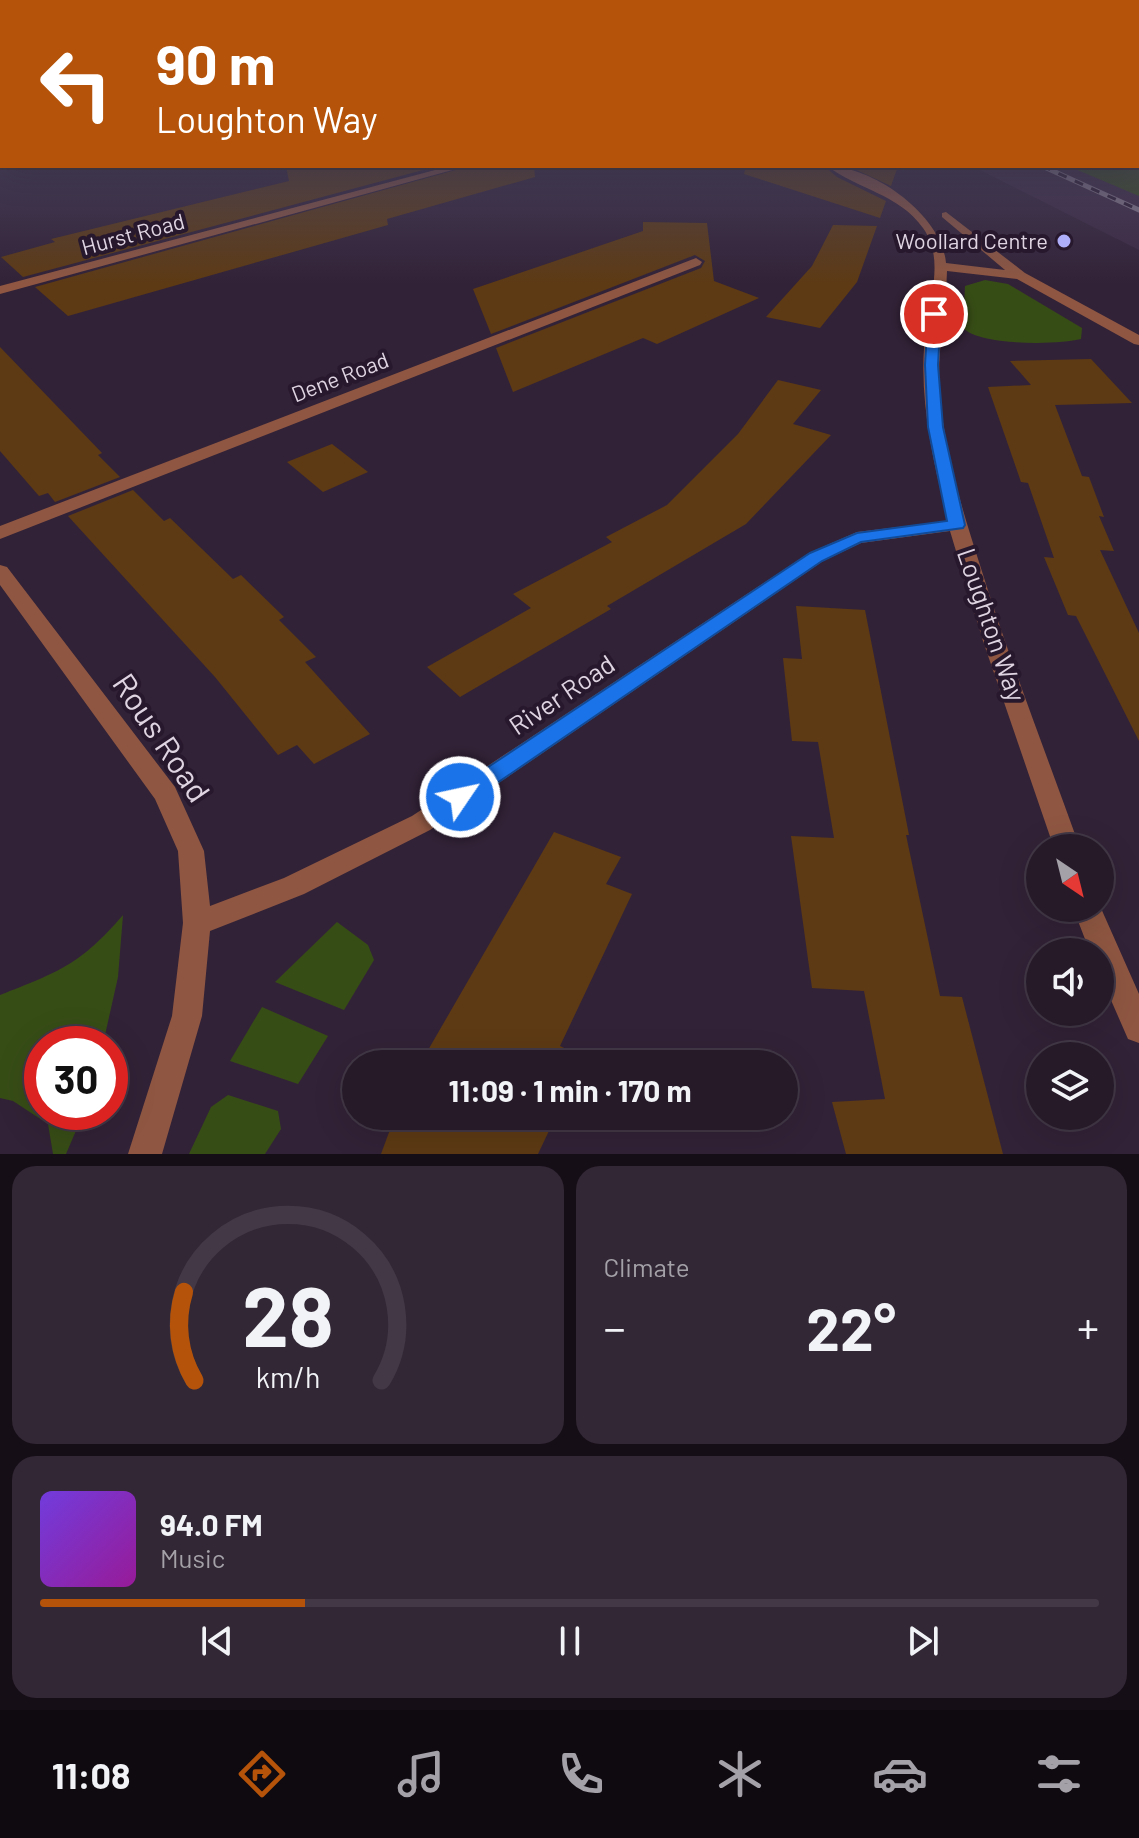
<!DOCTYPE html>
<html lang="en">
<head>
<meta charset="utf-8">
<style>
	:root { --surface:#261a29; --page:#322735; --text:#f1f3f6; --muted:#a4a1a8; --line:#423846; --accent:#b45309 }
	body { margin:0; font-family:Barlow,sans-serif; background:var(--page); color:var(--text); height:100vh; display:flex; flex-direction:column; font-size:30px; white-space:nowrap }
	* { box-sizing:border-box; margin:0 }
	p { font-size:26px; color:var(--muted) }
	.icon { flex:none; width:44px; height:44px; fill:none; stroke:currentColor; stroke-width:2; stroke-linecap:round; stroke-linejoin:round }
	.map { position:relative; height:1154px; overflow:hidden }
	.sheet { display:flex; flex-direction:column; gap:12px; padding:12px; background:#150e17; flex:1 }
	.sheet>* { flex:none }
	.top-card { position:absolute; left:0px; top:0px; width:1140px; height:168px; box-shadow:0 8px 32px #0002,0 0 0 2px var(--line); background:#b45309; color:#fff; overflow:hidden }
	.needle { width:52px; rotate:145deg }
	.controls { position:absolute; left:1026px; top:834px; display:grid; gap:16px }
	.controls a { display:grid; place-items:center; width:88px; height:88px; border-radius:50%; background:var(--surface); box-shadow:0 8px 32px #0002,0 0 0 2px var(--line); font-size:40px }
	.speed { position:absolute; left:24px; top:1026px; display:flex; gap:16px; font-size:40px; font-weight:700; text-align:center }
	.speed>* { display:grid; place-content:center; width:104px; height:104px; border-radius:50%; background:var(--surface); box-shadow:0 8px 32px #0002,0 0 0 2px var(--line); line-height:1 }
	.speed .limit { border:12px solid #d22; background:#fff; color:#111 }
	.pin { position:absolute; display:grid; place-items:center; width:68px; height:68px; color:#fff; margin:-34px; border:4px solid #fff; border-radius:50%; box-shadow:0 2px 8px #0007 }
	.me { position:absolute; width:88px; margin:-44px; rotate:56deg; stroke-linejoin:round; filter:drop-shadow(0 0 6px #0008) }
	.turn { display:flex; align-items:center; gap:28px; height:168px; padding:0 24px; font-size:36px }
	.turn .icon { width:104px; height:104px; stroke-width:2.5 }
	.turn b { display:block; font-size:56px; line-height:68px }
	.big { font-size:60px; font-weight:700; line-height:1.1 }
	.sheet .widget { flex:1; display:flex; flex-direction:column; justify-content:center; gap:12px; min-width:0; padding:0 28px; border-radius:24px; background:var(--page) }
	.sheet .dial { align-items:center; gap:0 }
	.dial svg { height:208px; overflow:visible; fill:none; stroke:var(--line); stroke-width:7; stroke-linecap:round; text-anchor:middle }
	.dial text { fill:var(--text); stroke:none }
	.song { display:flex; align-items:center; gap:24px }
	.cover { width:96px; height:96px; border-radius:12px; background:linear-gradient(135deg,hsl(260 70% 55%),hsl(300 70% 35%)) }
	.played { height:8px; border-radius:4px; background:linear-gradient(90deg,var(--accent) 25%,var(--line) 25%) }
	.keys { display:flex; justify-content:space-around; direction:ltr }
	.heat { display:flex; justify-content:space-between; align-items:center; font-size:44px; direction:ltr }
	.sheet .tiles { flex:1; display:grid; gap:12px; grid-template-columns:1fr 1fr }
	.widget:last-child { grid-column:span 2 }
	.trip { position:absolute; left:342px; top:1050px; width:456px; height:80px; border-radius:40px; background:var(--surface); box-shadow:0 8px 32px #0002,0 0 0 2px var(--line); font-weight:700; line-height:80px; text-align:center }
	.dock { display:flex; height:128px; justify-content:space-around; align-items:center; background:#0f0a10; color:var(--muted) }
	.dock .icon { width:56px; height:56px }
	.dock .active { color:var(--accent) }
	.dock b { font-size:36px; color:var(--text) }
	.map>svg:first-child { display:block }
	.built { fill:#3d2943 }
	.green { fill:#374d16 }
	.building { fill:#5d3a14 }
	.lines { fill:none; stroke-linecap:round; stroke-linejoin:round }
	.minor { fill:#8f5742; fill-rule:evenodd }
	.major { fill:#f48156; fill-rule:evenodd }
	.rail-casing { stroke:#8f8293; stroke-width:5 }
	.rail { stroke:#28182d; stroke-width:3; stroke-dasharray:9; stroke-linecap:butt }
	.route { fill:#1a73e8; stroke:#114b97; stroke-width:2 }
	.poi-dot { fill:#aeaefa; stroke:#28182d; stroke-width:3 }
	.labels { text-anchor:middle; stroke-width:8; stroke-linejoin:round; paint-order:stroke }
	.far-street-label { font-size:22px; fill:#dfd5e2; stroke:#28182d }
	.far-poi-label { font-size:22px; fill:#dfd5e2; stroke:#28182d; text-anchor:end }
	.street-label { font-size:26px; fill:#dfd5e2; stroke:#28182d }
	.near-street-label { font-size:32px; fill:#dfd5e2; stroke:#28182d }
</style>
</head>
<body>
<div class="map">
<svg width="1139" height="1154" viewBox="0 0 1139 1154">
	<rect width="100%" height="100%" fill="#322237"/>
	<polygon class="built" points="1139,161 1139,250 972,166 1138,166"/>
	<g class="green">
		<polygon points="1139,161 1139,196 1068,166 1138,166"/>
		<path d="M985,280L1008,284L1082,328L1081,339C1058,345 980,346 963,328L965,286Z"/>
		<path d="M123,915L118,977L103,1044H42V1112H84L66,1154H53L48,1124L13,1101L0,1098V995C59,972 81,964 123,915Z"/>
		<polygon points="337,922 368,945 374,960 344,1010 275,982"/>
		<polygon points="262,1007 328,1036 298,1084 230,1061"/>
		<polygon points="228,1095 278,1111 281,1129 265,1154 189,1154 211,1107"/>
	</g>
	<g class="building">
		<polygon points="286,166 438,166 23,277 1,257 55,242 51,239 289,181"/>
		<polygon points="470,166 534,166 535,177 387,219 388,225 68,316 35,287"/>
		<polygon points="746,166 824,166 837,177 886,201 880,218 744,174"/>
		<polygon points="848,166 898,166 891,186"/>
		<polygon points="643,222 707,223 714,281 759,298 657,344 643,338 513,392 496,348 701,268 705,261 695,255 491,334 473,289 643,231"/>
		<polygon points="833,225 877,226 857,282 820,328 766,317 812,266"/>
		<polygon points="0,347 102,453 98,455 120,477 55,502 48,493 39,496 0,451"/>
		<polygon points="1091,359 1132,403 1055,405 1082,476 1089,477 1104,517 1099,516 1114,551 1100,550 1139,633 1139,741 1076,616 1068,615 1044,557 1054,558 1028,483 1021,482 988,387 1031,385 1010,361"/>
		<polygon points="778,380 821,390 793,424 831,435 746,524 607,606 611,609 460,697 427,667 531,608 513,594 612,542 606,537 667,505 738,434"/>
		<polygon points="332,444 368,472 323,492 287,462"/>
		<polygon points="133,490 164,521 170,518 233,579 241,575 284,617 279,620 316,657 305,662 370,734 314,764 297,745 278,755 215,677 68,516"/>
		<polygon points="796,606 865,610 909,835 906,835 940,996 962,997 1003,1154 846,1154 832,1102 885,1099 864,991 812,988 791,836 834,838 818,742 792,741 783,658 802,659"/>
		<polygon points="554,832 621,857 606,884 632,894 560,1046 583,1057 580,1064 420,1064"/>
		<polygon points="395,1116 556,1116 538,1154 381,1154"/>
	</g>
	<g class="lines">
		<g class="minor">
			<polygon points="450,166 467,166 0,294 0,286"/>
			<path d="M827,166C873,166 942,215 946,263L1005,270L942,217V213L946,212L1025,273L1139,335V345L1134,344L1017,279L947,271C946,314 936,354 940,397C945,453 962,509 979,562C1009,659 1046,753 1080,848H1054L983,641L950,531L861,543L823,561L430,830L304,894L210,931L202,1016L162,1154H128L172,1016L183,923L178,851L155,799L0,585V565L7,567L175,787L204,851L210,906L284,878L412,816L809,553L857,532L948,521C932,456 916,389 927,322C932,291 943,256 923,228C899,194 857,189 827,166Z"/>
			<polygon points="696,258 702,262 700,265 0,539 0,526"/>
			<polygon points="1100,906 1139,994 1139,1043 1128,1039 1100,975 1100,952 1090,952 1073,908"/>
		</g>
		<polygon class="major" points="2,142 2,148 0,149 0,143"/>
		<defs>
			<polyline id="rail" points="1042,166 1139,210"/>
		</defs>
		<use href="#rail" class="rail-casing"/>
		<use href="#rail" class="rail"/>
	</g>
	<linearGradient id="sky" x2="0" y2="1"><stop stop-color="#1c131e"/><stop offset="0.43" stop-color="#49445e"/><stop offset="1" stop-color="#49445e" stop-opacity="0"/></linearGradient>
	<rect width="1139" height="284" fill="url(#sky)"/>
	<polygon class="route" points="934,310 941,314 938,365 943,427 965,525 963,528 861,542 822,561 468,803 460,806 452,803 449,797 452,791 810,553 857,533 947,521 928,427 925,365 928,314"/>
	<circle class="poi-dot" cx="1064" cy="241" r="8"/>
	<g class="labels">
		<g class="far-street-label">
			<text transform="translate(133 234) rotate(-15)" y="8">Hurst Road</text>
			<text transform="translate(340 377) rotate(-21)" y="8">Dene Road</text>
		</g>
		<g class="far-poi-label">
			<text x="1048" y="249">Woollard Centre</text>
		</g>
		<g class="street-label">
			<text transform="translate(991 625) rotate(71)" y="9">Loughton Way</text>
			<text transform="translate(562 695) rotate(-34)" y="9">River Road</text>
		</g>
		<g class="near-street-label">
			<text transform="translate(161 738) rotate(56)" y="11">Rous Road</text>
		</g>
	</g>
</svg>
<div class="controls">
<a><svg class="needle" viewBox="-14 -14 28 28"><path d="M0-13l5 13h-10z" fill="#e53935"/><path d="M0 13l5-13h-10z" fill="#a4a1a8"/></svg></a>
<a><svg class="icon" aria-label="sound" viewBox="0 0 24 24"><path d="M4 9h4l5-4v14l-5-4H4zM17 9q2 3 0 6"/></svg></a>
<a><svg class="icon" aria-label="layers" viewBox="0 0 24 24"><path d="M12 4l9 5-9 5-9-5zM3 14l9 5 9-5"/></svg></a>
</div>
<div class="speed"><div class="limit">30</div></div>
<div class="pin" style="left:934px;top:314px;background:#d93025"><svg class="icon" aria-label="arrive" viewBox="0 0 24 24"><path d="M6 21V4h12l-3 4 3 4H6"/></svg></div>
<svg class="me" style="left:460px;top:797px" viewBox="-20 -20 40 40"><circle r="17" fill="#1a73e8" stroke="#fff" stroke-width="3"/><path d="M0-11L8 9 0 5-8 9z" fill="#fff"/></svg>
<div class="trip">11:09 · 1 min · 170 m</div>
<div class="top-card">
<div class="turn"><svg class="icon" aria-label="left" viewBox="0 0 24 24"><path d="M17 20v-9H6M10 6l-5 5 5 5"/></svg><div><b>90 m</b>Loughton Way</div></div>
</div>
</div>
<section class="sheet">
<div class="tiles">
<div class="widget dial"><svg viewBox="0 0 100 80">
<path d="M14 69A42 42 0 1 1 86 69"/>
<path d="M14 69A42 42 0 0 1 10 35" stroke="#b45309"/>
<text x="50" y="56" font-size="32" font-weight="700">28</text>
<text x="50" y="72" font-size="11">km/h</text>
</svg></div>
<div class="widget"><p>Climate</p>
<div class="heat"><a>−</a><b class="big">22°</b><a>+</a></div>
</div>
<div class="widget">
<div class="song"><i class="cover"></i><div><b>94.0 FM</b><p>Music</p></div></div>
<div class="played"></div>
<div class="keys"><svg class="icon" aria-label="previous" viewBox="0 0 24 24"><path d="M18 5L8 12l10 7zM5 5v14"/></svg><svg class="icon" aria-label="pause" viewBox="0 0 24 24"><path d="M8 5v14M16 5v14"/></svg><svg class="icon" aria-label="next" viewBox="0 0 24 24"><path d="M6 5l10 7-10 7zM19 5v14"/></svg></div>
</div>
</div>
</section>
<nav class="dock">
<b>11:08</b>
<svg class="icon active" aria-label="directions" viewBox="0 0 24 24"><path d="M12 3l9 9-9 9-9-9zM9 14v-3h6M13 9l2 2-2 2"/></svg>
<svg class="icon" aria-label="music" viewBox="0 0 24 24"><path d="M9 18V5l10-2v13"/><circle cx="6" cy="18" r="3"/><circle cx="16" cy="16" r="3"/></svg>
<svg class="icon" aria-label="phone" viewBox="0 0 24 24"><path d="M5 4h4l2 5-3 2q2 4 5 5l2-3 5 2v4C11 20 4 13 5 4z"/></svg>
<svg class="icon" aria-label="climate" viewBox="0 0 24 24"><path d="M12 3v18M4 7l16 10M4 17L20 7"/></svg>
<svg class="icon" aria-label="car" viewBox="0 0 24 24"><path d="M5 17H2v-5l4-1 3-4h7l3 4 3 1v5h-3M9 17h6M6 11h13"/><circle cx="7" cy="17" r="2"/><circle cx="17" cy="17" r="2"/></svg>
<svg class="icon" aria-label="filters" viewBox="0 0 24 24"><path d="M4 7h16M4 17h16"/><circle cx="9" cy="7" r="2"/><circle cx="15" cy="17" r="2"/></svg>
</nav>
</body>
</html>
